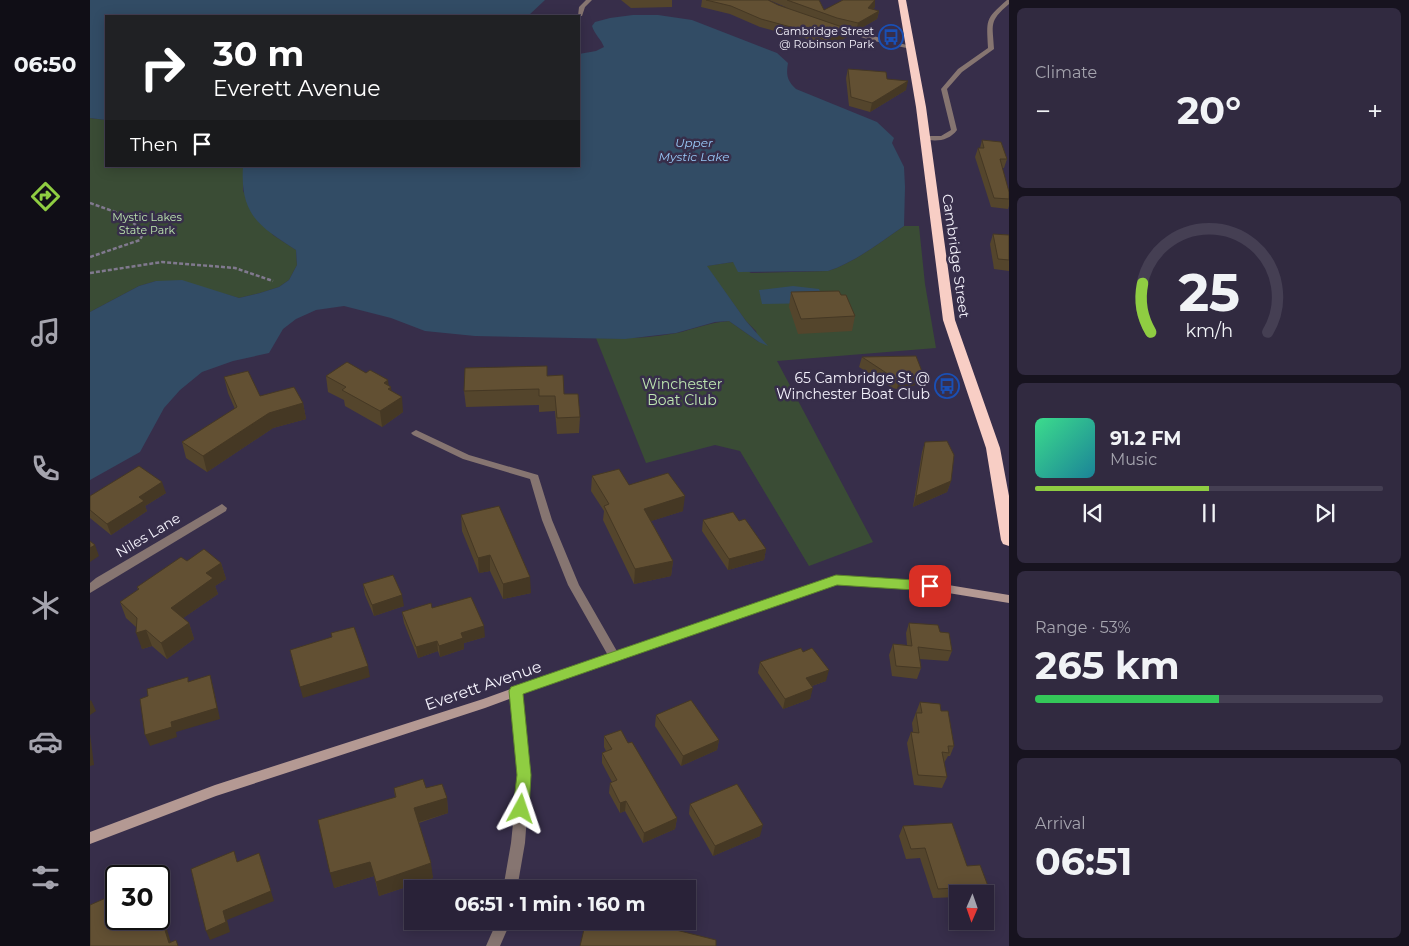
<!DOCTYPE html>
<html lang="en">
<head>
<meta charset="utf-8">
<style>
	:root { --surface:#292238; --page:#312a40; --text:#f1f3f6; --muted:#a5a4ae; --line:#453f53; --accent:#8fcd42 }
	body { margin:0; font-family:Montserrat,sans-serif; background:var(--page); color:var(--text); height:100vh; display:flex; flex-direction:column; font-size:19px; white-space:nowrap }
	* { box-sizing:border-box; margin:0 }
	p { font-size:16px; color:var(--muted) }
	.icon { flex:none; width:28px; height:28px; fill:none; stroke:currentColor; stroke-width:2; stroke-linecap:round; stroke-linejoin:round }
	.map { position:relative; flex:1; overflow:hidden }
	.panel { display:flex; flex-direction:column; gap:8px; padding:8px; background:#17131f; width:400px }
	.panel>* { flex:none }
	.banner { position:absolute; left:15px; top:15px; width:475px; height:152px; border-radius:0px; box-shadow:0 2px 12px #0003,0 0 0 1px var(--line); background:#202124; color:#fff; overflow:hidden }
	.needle { width:32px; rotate:182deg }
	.tools { position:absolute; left:859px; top:885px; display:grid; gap:10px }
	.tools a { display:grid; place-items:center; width:45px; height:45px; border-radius:0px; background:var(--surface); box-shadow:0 2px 12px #0003,0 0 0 1px var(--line); font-size:25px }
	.speed { position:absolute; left:15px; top:865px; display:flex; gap:10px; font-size:25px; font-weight:700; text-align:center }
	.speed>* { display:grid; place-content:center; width:65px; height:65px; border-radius:50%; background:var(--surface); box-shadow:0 2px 12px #0003,0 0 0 1px var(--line); line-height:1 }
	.speed .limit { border:2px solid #111; border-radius:8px; background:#fff; color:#111 }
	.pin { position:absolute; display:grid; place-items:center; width:42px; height:42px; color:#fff; margin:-21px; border-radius:10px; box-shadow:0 2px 8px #0006 }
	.me { position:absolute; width:55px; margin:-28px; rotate:5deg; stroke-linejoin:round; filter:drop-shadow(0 0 4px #0008) }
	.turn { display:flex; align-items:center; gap:18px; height:105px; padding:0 25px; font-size:22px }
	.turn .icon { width:65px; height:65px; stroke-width:2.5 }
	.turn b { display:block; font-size:35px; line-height:42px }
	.then { display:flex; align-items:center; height:48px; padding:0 25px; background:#0003; gap:10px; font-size:19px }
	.big { font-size:38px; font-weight:700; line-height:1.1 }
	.panel .tile { flex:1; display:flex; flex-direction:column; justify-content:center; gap:8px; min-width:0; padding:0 18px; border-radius:8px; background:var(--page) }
	.panel .dial { align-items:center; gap:0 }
	.dial svg { height:130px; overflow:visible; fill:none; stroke:var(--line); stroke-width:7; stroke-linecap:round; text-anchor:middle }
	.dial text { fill:var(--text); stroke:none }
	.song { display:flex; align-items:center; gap:15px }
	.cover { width:60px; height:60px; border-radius:8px; background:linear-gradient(135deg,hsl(150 70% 55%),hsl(190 70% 35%)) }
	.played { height:5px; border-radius:2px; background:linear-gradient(90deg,var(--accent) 50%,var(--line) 50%) }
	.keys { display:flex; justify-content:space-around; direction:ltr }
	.heat { display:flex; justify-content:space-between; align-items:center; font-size:28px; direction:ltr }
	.charge { height:8px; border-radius:4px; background:linear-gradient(90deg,#34c759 53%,var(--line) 0) }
	.trip { position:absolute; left:314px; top:880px; width:292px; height:50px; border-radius:0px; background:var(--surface); box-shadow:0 2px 12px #0003,0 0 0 1px var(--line); font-weight:700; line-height:50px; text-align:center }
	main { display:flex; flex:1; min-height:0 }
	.tab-bar { display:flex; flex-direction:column; width:90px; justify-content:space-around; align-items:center; background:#100e16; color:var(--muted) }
	.tab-bar .icon { width:35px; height:35px }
	.tab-bar .selected { color:var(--accent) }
	.tab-bar b { font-size:22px; color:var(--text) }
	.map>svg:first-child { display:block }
	.green { fill:#3a4c35 }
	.water { fill:#324c65 }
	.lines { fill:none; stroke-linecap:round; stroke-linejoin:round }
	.path { stroke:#80798e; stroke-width:2.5; stroke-dasharray:4 2; stroke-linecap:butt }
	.street { fill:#867571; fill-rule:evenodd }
	.secondary { fill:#b49993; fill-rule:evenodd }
	.highway { fill:#f8cec5; fill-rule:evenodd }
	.wall { fill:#54452c }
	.shaded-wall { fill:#453824 }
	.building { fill:#625033; stroke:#453824 }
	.route { fill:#8fcd42; stroke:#5d852b }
	.labels { text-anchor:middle; stroke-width:5; stroke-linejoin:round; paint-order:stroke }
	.far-poi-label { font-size:11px; fill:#f4f2fc; stroke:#372e4a; text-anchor:end }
	.far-park-label { font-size:11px; fill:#bde5b0; stroke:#372e4a }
	.far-water-label { font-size:12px; font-style:italic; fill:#99c8f7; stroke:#372e4a }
	.street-label { font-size:14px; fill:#f4f2fc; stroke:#372e4a }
	.poi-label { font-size:14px; fill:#f4f2fc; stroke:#372e4a; text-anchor:end }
	.park-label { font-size:14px; fill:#bde5b0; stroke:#372e4a }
	.near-street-label { font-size:16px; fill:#f4f2fc; stroke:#372e4a }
</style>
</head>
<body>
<main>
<nav class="tab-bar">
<b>06:50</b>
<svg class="icon selected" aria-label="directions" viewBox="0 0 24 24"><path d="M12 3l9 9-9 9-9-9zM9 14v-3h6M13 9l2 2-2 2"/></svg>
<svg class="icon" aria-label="music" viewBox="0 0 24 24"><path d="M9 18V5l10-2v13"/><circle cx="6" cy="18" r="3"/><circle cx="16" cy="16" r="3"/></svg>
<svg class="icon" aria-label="phone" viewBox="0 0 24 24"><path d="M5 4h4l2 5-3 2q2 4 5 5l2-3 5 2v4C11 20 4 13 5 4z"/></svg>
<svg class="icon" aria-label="climate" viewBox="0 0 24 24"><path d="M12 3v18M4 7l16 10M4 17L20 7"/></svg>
<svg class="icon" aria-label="car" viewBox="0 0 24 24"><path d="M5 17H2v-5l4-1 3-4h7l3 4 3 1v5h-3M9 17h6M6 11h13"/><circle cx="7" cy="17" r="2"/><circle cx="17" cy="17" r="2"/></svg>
<svg class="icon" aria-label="filters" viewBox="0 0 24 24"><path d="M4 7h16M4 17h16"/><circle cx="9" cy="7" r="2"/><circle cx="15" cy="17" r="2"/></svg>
</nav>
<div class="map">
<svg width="919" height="946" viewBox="0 0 919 946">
	<rect width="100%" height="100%" fill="#372e4a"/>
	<g class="green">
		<polygon points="0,118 16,120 16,166 153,166 153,191 183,235 206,250 207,265 199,280 189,287 170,293 149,298 121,290 66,281 49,286 0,312"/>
		<path d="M814,226H829L835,284L846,348L687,361L783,542L719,566L650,451L625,445L556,463L506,338C533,339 560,338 587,333C604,329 621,322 639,321L669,342L666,331L656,321L616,266L643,262L661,273L738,271C766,262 790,242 814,226Z"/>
	</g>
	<g class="water">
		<polygon points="0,0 455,0 438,16 16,16 16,120 0,118"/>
		<path d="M543,15H568L602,20L687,53L698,63C696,75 697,81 706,89L787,122L804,138L802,143L814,167L815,187L814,226C790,242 766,262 738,271L648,272L643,262L617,266L656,321L678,346L669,342L639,321L625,322L586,333L535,339L385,336L335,331L301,318L254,306L226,310L206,319L193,329L179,353L143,361L112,372L90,390L74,408L50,452L0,480V312L49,286L66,281L92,280L149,298L170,293L189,287L199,280L207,265L206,250C168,226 150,214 153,166H489V54L506,51L514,47C511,39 505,35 502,26L505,22L520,18Z"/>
		<polygon points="703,286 729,289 735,303 672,304 669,290"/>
	</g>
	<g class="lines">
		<g class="path">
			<polyline points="0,203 31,214 54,231 50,240 0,257"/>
			<polyline points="0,273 72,262 145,268 183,281"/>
		</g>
		<g class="street">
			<polygon points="496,0 502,0 495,7 492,16 488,16 489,7"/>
			<path d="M917,0H919V4C898,22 903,24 904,49L872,72L857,89L867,130C859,141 846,142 833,139V137L835,136H851L861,130L851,89L868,69L898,48C897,20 894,20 917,0Z"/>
			<polygon points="746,26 824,47 821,49 784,41 744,29 743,28"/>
			<polygon points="326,430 379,455 448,475 462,520 489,585 528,653 530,656 528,659 524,661 520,659 478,585 452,520 440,479 373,459 323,435 321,433"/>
			<polygon points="132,504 137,508 136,511 0,593 0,583 6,578"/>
			<polygon points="425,686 429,687 431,691 440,775 435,843 427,889 413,889 421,843 428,775 419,691 421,687"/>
			<polygon points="407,921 421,921 410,946 396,946"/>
		</g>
		<polygon class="secondary" points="746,576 840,582 919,595 919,603 840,590 746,584 528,659 395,708 126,796 0,844 0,832 125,785 393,699 520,653"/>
		<polygon class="highway" points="808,0 816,0 836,107 865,320 910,448 919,496 919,546 913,544 911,540 896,448 853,320 826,107"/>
	</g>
	<g class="wall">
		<polygon points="531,0 582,0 582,7 541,8"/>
		<polygon points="612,0 678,0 688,5 698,8 679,0 729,0 734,10 785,7 782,10 789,11 787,19 766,31 758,29 757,37 735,49 713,37 711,38 670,27 640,14 611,7"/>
		<polygon points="758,69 797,79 816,90 780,112 759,106 756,78"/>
		<polygon points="892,140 917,159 914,168 912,168 919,199 919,206 918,209 901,207 885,157 888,148 890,148"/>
		<polygon points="903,234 919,235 919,271 904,269 900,244"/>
		<polygon points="701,292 751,295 765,316 762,331 708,334 699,307"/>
		<polygon points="772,357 833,374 830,384 807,389 802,388 769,367"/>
		<polygon points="236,376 299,386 301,387 301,391 313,412 292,427 255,406 254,400 238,392"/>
		<polygon points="457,376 474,394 490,417 489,433 467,434 465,411 449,412 449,405 376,407 374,391"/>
		<polygon points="134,377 170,396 213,403 216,419 183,428 117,472 96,458 92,442 145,409 138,393"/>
		<polygon points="835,442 861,481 857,492 823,507 832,452"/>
		<polygon points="502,476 539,485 593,511 561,521 583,561 581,576 544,584 513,520 514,511 501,491"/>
		<polygon points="76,493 55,506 57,511 21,535 0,518 0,496"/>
		<polygon points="371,515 441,593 413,599 400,571 389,573 372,531"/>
		<polygon points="613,520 649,521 676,549 674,560 638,570 612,531"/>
		<polygon points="97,561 131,563 136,579 125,586 128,594 93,618 99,623 104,639 77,659 62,646 52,649 46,627 36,618 30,602 48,590 47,587"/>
		<polygon points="273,584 314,606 284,616 275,595"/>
		<polygon points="342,608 395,637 374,643 374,649 350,657 348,651 328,658 314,623 312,612"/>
		<polygon points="819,623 850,632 862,651 858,661 829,659 831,668 827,679 802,676 799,655 803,644 817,645 816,633"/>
		<polygon points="670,662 736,681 722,686 720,699 693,709 668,673"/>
		<polygon points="830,702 851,711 864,746 860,756 858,756 854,763 857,777 852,788 824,785 817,743 821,732 823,732 822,723"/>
		<polygon points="566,715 629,740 627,750 591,766 565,726"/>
		<polygon points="514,736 538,743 587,818 585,829 553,843 535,811 530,813 519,793 520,783 522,782 512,763 512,753 516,751 514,747"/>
		<polygon points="304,788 336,788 357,798 358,813 329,823 343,878 289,896 284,876 244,888 305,797"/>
		<polygon points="600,804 670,836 623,856 599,814"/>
		<polygon points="813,826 877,866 898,886 893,894 868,894 868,897 843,898 830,858 816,859 809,836"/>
	</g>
	<g class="shaded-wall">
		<polygon points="785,0 785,7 777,16 778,8"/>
		<polygon points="789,11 787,19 766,31 768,23"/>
		<polygon points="715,29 713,37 711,38 712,30"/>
		<polygon points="758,29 757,37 735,49 736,41"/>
		<polygon points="818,81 816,90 780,112 782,103"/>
		<polygon points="833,374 830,384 807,389 809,379"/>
		<polygon points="298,380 299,388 301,387 303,402 294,383"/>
		<polygon points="312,397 313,412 292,427 290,411"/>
		<polygon points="213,403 216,419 183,428 117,472 113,456 179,413"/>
		<polygon points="861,481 857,492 823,507 826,496"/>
		<polygon points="72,482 76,493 55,506 57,511 21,535 17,524 49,497"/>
		<polygon points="595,496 593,511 552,524 554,509"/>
		<polygon points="5,545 9,556 0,562 0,548"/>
		<polygon points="676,549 674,560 638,570 639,559"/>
		<polygon points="400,555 400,571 389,573 388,558"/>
		<polygon points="583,561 581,576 544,584 545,569"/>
		<polygon points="131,563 136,579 125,586 128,594 86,623 81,608 116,573"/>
		<polygon points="440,577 441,593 413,599 413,584"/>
		<polygon points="312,595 314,606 284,616 282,605"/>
		<polygon points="99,623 104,639 77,659 71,643"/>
		<polygon points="394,626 395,637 374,643 374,649 350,657 349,646 371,633"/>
		<polygon points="56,630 62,646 52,649 46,633"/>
		<polygon points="347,641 348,651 328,658 326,647"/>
		<polygon points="278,666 280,677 213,698 210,687"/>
		<polygon points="739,670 736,681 713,689 716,678"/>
		<polygon points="120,675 123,686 130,719 86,732 87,737 60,746 55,735 81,722"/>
		<polygon points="723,688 720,699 693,709 695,699"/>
		<polygon points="1,700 6,711 0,715 0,701"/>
		<polygon points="0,734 4,765 0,766"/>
		<polygon points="629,740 627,750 591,766 593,756"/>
		<polygon points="357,798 358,813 326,823 324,808"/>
		<polygon points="536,801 535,811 530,813 530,803"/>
		<polygon points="587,818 585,829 553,843 554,833"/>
		<polygon points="673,825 670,836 623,856 625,846"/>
		<polygon points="169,853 184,901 137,920 140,932 120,940 116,931 133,911"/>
		<polygon points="280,862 284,876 244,888 240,873"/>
		<polygon points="341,863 343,878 289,896 286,882"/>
		<polygon points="69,903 82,946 79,943 69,911"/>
	</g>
	<g class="building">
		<polygon points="616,0 678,0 688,5 758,29 736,41 715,29 712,30 671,19 641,6"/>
		<polygon points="697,0 729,0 734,10 753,0 785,0 778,8 789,11 768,23 747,18"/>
		<polygon points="758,69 796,72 797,79 818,81 782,103 761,97"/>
		<polygon points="892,140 911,142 917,159 910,159 919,192 919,199 904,198 888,148 894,148"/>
		<polygon points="903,234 919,235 919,260 908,259"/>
		<polygon points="749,291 751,295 756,295 765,316 711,319 701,292"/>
		<polygon points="826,356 833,374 809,379 804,378 772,357"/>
		<polygon points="257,362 276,373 280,370 298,380 294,383 301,387 298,389 312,397 290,411 252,390 256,387 236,376"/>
		<polygon points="457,366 457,376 473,375 474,394 488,394 490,417 467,418 465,396 449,396 449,389 374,391 375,368"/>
		<polygon points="158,371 170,396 204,387 213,403 179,413 113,456 92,442 147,407 134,377"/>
		<polygon points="857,441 864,455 861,481 826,496 835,442"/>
		<polygon points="49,466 72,482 49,497 54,501 17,524 0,510 0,496"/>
		<polygon points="529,469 539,485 578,473 595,496 554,509 583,561 545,569 514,506 519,504 502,476"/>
		<polygon points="409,506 440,577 413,584 400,555 388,558 371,515"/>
		<polygon points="643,512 649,521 655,519 676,549 639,559 613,520"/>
		<polygon points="0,541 5,545 0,548"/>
		<polygon points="114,549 131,563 116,573 123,578 81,608 99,623 71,643 56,630 46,633 47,618 30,602 49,589 47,587 91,557 97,561"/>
		<polygon points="303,575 312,595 282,605 273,584"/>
		<polygon points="381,597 394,626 371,633 373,638 349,646 347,641 326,647 312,612 341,603 342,608"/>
		<polygon points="819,623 848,625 850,632 859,633 862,651 828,647 831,668 806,666 803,644 822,646"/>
		<polygon points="264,627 278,666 210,687 200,650 242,637 241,633"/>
		<polygon points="711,648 713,652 722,648 739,670 716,678 723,688 695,699 670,662"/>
		<polygon points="120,675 127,708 81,722 82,727 55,735 50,699 58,696 57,689 98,677 98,682"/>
		<polygon points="601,700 629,740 593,756 566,715"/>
		<polygon points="830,702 850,704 851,711 858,711 864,746 858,746 859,753 852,752 857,777 828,775 821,732 829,733 826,713 832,713"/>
		<polygon points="531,730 538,743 542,742 587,818 554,833 536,801 530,803 520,783 527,780 512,753 522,749 514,736"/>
		<polygon points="333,779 336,788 352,784 357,798 324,808 341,863 286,882 280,862 240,873 228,820 306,797 304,788"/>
		<polygon points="647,784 673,825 625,846 600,804"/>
		<polygon points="862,823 877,866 890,865 898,886 848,889 835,848 821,849 813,826"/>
		<polygon points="144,851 147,862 169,853 181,891 133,911 136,922 116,931 101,869"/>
		<polygon points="26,888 26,919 69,919 69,911 79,943 86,940 88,946 0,946 0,905 18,897 17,892"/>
		<polygon points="496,921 575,921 574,927 626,940 626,946 490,946"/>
	</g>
	<polygon class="route" points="746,575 840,581 844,583 846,586 844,589 840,591 747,585 433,694 441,775 439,809 436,814 431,816 426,814 423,809 427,775 419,691 421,687"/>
	<defs>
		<symbol id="bus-ring" viewBox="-11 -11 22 22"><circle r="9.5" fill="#372e4a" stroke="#1a4fb4" stroke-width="1.5"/><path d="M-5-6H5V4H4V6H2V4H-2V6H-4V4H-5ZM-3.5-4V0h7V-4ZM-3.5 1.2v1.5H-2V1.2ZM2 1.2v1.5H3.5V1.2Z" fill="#1a4fb4"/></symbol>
	</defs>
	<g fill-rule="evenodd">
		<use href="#bus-ring" x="787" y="23" width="28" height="28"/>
		<use href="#bus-ring" x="843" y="372" width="28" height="28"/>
	</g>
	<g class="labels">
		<g class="far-poi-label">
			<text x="784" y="35">Cambridge Street<tspan x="784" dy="13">@ Robinson Park</tspan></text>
		</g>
		<g class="far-park-label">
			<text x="57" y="221">Mystic Lakes<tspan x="57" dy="13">State Park</tspan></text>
		</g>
		<g class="far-water-label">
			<text x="604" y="147">Upper<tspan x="604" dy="14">Mystic Lake</tspan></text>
		</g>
		<g class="street-label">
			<text transform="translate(866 256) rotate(82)" y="5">Cambridge Street</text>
			<text transform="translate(58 535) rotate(-31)" y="5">Niles Lane</text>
		</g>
		<g class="poi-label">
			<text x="840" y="383">65 Cambridge St @<tspan x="840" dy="16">Winchester Boat Club</tspan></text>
		</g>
		<g class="park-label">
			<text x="592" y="389">Winchester<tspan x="592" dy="16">Boat Club</tspan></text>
		</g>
		<g class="near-street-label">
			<text transform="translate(393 685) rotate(-19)" y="6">Everett Avenue</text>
		</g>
	</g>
</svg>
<div class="tools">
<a><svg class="needle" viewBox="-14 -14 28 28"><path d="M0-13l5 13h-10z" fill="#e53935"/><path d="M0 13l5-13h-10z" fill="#a5a4ae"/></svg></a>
</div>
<div class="speed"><div class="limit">30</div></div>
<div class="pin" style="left:840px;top:586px;background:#d93025"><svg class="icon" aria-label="arrive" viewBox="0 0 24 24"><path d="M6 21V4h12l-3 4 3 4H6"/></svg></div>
<svg class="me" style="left:431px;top:809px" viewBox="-20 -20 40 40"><path d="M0-17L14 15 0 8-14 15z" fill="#8fcd42" stroke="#fff" stroke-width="4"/></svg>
<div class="trip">06:51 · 1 min · 160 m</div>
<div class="banner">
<div class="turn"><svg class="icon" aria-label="right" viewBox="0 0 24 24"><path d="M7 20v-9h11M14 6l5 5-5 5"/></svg><div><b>30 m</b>Everett Avenue</div></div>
<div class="then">Then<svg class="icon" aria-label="arrive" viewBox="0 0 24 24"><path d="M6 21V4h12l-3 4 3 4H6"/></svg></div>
</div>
</div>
<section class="panel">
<div class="tile"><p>Climate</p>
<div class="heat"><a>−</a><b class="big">20°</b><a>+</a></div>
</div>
<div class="tile dial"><svg viewBox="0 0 100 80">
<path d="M14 69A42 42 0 1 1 86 69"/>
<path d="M14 69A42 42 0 0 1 9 39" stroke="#8fcd42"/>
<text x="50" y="56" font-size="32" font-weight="700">25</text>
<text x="50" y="72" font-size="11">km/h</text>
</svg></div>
<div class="tile">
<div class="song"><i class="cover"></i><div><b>91.2 FM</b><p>Music</p></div></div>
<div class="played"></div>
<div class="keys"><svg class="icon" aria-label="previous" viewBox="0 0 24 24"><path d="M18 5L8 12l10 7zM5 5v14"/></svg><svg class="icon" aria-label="pause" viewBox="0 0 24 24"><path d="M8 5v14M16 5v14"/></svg><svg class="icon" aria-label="next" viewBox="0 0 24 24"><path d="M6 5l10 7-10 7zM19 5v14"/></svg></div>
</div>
<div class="tile"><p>Range · 53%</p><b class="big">265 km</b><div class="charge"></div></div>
<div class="tile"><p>Arrival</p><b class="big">06:51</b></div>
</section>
</main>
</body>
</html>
